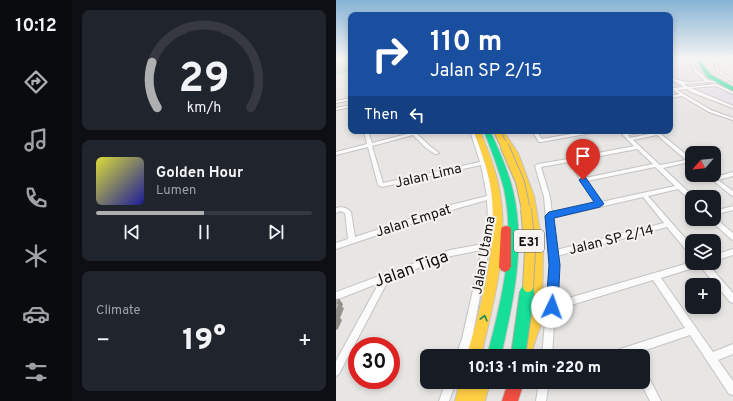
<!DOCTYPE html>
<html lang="en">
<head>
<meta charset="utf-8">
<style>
	:root { --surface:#171b24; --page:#20242c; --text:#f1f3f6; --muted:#9ea1a6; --line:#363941; --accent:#aeafb0 }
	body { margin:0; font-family:Overpass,sans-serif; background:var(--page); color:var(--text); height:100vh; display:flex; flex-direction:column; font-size:15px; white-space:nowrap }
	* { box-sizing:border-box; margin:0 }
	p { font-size:13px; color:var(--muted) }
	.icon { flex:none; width:22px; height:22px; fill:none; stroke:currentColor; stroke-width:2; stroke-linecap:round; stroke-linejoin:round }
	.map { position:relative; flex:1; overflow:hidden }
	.details { display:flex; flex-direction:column; gap:10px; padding:10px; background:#0d0f14; width:264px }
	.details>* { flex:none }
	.banner { position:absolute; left:12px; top:12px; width:325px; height:122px; border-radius:8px; box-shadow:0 2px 6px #0003; background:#1a4fa0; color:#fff; overflow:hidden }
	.needle { width:26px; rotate:243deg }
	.buttons { position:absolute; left:349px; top:146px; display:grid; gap:8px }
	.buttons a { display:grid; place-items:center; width:36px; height:36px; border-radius:8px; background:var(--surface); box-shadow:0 2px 6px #0003; font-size:20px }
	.speed { position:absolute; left:12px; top:337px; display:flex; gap:8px; font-size:20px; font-weight:700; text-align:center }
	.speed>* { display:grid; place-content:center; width:52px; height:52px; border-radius:50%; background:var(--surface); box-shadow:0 2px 6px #0003; line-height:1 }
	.speed .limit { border:6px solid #d22; background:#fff; color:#111 }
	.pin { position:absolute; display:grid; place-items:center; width:34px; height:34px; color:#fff; margin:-41px -17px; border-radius:50% 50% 50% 0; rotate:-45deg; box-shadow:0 0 4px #0007 }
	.pin .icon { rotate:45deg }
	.me { position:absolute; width:44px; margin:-22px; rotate:3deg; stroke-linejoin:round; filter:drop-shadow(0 0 3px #0008) }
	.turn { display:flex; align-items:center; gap:14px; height:84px; padding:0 16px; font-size:18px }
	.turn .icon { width:52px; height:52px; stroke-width:2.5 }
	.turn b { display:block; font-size:28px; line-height:34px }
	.then { display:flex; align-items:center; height:38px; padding:0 16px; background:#0003; gap:8px; font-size:15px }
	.big { font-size:30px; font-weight:800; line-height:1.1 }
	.details .card { flex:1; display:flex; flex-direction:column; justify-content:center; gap:6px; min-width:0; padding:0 14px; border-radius:8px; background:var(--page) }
	.details .dial { align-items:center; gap:0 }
	.dial svg { height:104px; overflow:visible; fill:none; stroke:var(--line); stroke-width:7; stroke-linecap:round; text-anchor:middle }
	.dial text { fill:var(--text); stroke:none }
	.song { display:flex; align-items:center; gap:12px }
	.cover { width:48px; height:48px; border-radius:6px; background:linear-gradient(135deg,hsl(60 70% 55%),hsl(240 70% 35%)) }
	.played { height:4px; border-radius:2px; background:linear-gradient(90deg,var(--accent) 50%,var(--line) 50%) }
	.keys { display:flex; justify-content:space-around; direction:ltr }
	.heat { display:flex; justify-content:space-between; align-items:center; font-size:22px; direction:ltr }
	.trip { position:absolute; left:84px; top:349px; width:230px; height:40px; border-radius:8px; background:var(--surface); box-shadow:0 2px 6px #0003; font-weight:800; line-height:40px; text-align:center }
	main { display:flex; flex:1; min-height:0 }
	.menu { display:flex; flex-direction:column; width:72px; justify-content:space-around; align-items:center; background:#090b0e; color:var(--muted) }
	.menu .icon { width:28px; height:28px }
	.menu .current { color:var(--accent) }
	.menu b { font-size:18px; color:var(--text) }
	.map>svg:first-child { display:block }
	.commercial { fill:#e5dee8 }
	.green { fill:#c5d4c8 }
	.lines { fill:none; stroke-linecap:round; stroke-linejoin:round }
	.street-casing { stroke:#c5c3c2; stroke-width:2 }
	.fast-casing { stroke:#c5c3c2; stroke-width:2 }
	.slow-casing { stroke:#c5c3c2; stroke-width:2 }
	.jam-casing { stroke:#c5c3c2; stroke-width:2 }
	.street { fill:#fcfbfb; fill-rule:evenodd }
	.fast { fill:#16e098; fill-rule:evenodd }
	.slow { fill:#ffcf43; fill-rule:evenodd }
	.jam { fill:#f24e42; fill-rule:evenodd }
	.fast-bridge-far1-casing { stroke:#b1aa9c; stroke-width:12; stroke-linecap:butt }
	.fast-bridge-casing { stroke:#b1aa9c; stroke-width:16; stroke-linecap:butt }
	.slow-bridge-far2-casing { stroke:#b1aa9c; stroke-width:8; stroke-linecap:butt }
	.slow-bridge-far1-casing { stroke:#b1aa9c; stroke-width:10; stroke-linecap:butt }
	.slow-bridge-casing { stroke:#b1aa9c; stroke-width:12; stroke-linecap:butt }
	.fast-bridge-far1 { stroke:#16e098; stroke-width:10 }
	.fast-bridge { stroke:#16e098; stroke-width:14 }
	.slow-bridge-far2 { stroke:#ffcf43; stroke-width:6 }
	.slow-bridge-far1 { stroke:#ffcf43; stroke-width:8 }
	.slow-bridge { stroke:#ffcf43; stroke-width:10 }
	.shaded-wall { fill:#94908b }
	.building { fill:#d3cdc7; stroke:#94908b }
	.oneway { stroke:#14835b }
	.route { fill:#1a73e8; stroke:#114b97 }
	.labels { text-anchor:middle; stroke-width:4; stroke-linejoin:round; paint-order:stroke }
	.shield { fill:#f7f3f0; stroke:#575553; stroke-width:1 }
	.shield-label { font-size:13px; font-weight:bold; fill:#121110 }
	.street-label { font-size:14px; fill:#121110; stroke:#f7f3f0 }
	.near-street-label { font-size:17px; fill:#121110; stroke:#f7f3f0 }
</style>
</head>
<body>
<main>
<nav class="menu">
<b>10:12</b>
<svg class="icon current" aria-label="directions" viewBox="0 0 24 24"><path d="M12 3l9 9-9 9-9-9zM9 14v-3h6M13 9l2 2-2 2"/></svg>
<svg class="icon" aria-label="music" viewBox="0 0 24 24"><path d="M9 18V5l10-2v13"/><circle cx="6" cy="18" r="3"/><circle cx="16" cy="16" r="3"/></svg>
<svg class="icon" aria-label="phone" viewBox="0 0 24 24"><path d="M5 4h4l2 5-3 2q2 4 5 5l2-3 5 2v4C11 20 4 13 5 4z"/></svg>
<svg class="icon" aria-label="climate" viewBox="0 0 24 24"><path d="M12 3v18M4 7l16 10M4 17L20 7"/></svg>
<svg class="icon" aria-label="car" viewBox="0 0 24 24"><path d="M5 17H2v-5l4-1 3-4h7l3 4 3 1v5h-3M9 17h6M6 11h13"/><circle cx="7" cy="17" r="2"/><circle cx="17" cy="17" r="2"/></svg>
<svg class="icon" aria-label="filters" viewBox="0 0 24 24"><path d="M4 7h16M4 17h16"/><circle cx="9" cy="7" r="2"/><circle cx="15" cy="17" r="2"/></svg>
</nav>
<section class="details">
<div class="card dial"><svg viewBox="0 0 100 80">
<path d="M14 69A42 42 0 1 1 86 69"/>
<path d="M14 69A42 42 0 0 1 10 34" stroke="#aeafb0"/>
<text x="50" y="56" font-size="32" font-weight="700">29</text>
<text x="50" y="72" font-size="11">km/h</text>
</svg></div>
<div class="card">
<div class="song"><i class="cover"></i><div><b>Golden Hour</b><p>Lumen</p></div></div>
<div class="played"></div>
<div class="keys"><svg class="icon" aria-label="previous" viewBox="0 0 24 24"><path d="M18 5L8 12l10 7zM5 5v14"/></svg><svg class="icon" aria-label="pause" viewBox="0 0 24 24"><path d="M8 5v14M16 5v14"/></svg><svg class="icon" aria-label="next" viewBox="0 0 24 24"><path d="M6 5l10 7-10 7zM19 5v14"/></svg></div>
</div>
<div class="card"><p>Climate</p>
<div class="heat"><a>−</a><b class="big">19°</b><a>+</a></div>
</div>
</section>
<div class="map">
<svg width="397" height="401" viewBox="0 0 397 401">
	<rect width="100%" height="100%" fill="#e8e6e4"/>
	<g class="commercial">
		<polygon points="334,59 363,59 362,64 365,71 381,82 339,86 334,81"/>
		<polygon points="380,85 397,93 397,106 352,87"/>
	</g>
	<polygon class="green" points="0,59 15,59 15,73 0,75"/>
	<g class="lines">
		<defs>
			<g id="street">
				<path d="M356,59H358L357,64L361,70L372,80L382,82L380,83L374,82L348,84L352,87L380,84L397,92V94L380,86L355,88L397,106V108L355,92L351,89L341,90L375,110L397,118V120L373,112L346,96L334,98V96L344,94L336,90V88L348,87C344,84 338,82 334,79V76C348,84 353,82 369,81L359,72L355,64Z"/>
				<polygon points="381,59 383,59 381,64 383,71 397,80 397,82 381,72 379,64"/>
				<polygon points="15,98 15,100 0,103 0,101"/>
				<polygon points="15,105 15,107 0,110 0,108"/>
				<path d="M28,131H32L36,143L75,133L74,132L75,131L79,132L90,131L81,134L94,146L103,153L101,154H99L90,148L77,135L36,146L47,183L144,162L134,131H138C148,160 159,189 158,220C158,228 155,236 154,244L155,246L153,248L136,339L130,356H120L126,339L146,250L115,256L53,279L3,374L0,376V361L43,283L0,300V292L114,250L147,244L152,221L151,200L119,209L0,249V243L12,239L9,213L4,211L0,213V208C5,206 12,208 15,212L19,237L115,205L151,196L145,165L46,187L42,185L32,147L0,155V152L31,144Z"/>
				<polygon points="196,131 200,131 206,139 253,131 263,131 261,132 205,142 203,142"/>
				<path d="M283,131H288L289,133L300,131H311L309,132L292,135L294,138L318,133L316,131H321L356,159V164L353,162L327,168L358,197H356V201L354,200L342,189L312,196L356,246V251H351L331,227L221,256L222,265L219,302L356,262V263H371L397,293V303L394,302L364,266L325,278L377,352L397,344V354L382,360L397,381V395L393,394L354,335L292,356H273L275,353L278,351L349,328L317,280L219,310L216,356H206L214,265L208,197L199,166L202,164L232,159L234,157L236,158L298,146ZM321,135L350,160L324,165L297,140ZM301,149L317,164L249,178L238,161ZM233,162L260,204L216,213L214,197L205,167ZM319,167L339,186L265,202L251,181ZM307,197L328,223L220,250L216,218Z"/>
				<polygon points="397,172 397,176 382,180 397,191 397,196 395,195 370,175 376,175 379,177"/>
				<polygon points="397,206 397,210 378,215 378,211"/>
				<polygon points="378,217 397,233 397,240 395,239 375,221 374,219 378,219"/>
				<polygon points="397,249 397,255 378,261 378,255"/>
				<polygon points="307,373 311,374 325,401 314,401 304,382 307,382"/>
				<polygon points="110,382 120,382 113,401 103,401"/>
				<polygon points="203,382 213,382 210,401 200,401"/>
			</g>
			<g id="fast">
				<polygon points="364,59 368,59 366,63 375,75 397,87 397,91 371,77 362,63"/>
				<path d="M148,131H154C163,150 172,170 177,191C190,245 177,303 165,356H151C165,303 180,244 168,189C163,169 155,150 148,131Z"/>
			</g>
			<g id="slow">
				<path d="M138,131H144C151,148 158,165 162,183C175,240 158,301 145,356H131C146,301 164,241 154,184C151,166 144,148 138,131Z"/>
				<polygon points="161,131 167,131 182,153 198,196 207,249 206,321 194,356 184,356 182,352 192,321 197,249 190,196 174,153"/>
				<polygon points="124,382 154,382 149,401 119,401"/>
			</g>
			<g id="jam">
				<polygon points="170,226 174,227 175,230 175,267 173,270 169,272 165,270 163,267 165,230 166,227"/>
				<polygon points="172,382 188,382 182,401 166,401"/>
			</g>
		</defs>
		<use href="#street" class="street-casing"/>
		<use href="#fast" class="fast-casing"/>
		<use href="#slow" class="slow-casing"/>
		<use href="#jam" class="jam-casing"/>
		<use href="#street" class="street"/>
		<use href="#fast" class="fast"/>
		<use href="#slow" class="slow"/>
		<use href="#jam" class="jam"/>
		<defs>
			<polyline id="fast-bridge-far1" points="191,293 192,287"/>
			<polyline id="fast-bridge" points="182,356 191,292"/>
			<polyline id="slow-bridge-far2" points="161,131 168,146"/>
			<polyline id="slow-bridge-far1" points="168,145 184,182 190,210"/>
			<polyline id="slow-bridge" points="190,209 194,251 192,287"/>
		</defs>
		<use href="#fast-bridge-far1" class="fast-bridge-far1-casing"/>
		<use href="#fast-bridge" class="fast-bridge-casing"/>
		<use href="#slow-bridge-far2" class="slow-bridge-far2-casing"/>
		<use href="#slow-bridge-far1" class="slow-bridge-far1-casing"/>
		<use href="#slow-bridge" class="slow-bridge-casing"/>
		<use href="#fast-bridge-far1" class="fast-bridge-far1"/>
		<use href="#fast-bridge" class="fast-bridge"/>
		<use href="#slow-bridge-far2" class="slow-bridge-far2"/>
		<use href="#slow-bridge-far1" class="slow-bridge-far1"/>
		<use href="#slow-bridge" class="slow-bridge"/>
	</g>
	<polygon class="shaded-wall" points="3,299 7,304 6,307 8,308 4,318 6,320 2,329 0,330 0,312 1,304"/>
	<polygon class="building" points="3,299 1,304 3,303 0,312 0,300"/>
	<defs><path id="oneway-chevron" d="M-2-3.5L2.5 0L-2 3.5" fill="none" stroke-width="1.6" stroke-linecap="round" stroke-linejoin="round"/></defs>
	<use class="oneway" href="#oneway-chevron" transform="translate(148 318) rotate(-76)"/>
	<linearGradient id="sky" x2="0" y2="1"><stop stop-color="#86b3d5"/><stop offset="0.51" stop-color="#f5f4f3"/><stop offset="1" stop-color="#f5f4f3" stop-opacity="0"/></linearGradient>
	<rect width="397" height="115" fill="url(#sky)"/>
	<polygon class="route" points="247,177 250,178 268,204 264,207 218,218 224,265 222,307 220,311 216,313 211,311 210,307 213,265 209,216 213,212 258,202 243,180"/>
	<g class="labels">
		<rect class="shield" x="178" y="230" width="30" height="22" rx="3"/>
		<g class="shield-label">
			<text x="193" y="246">E31</text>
		</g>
		<g class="street-label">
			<text transform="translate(92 175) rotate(-13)" y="5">Jalan Lima</text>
			<text transform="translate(77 220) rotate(-18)" y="5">Jalan Empat</text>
			<text transform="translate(275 239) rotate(-14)" y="5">Jalan SP 2/14</text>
			<text transform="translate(147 255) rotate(-80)" y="5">Jalan Utama</text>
		</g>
		<g class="near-street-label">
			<text transform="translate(75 268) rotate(-20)" y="6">Jalan Tiga</text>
		</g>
	</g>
</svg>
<div class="buttons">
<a><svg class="needle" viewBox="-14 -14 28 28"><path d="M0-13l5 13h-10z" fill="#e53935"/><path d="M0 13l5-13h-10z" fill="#9ea1a6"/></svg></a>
<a><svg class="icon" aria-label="search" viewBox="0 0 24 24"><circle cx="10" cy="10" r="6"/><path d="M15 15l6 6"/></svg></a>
<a><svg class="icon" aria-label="layers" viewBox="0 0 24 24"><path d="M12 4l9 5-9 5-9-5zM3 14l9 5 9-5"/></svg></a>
<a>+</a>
</div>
<div class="speed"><div class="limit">30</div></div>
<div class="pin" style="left:247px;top:180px;background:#d93025"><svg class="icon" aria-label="arrive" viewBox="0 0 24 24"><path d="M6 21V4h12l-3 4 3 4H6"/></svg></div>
<svg class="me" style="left:216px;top:307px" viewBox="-20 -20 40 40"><circle r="19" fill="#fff"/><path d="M0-13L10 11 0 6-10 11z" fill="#1a73e8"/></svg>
<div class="trip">10:13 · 1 min · 220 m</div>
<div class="banner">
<div class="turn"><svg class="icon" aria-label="right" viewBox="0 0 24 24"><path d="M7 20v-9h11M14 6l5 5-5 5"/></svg><div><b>110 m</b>Jalan SP 2/15</div></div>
<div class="then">Then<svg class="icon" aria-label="left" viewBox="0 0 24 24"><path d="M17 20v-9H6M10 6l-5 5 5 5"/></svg></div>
</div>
</div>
</main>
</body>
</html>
